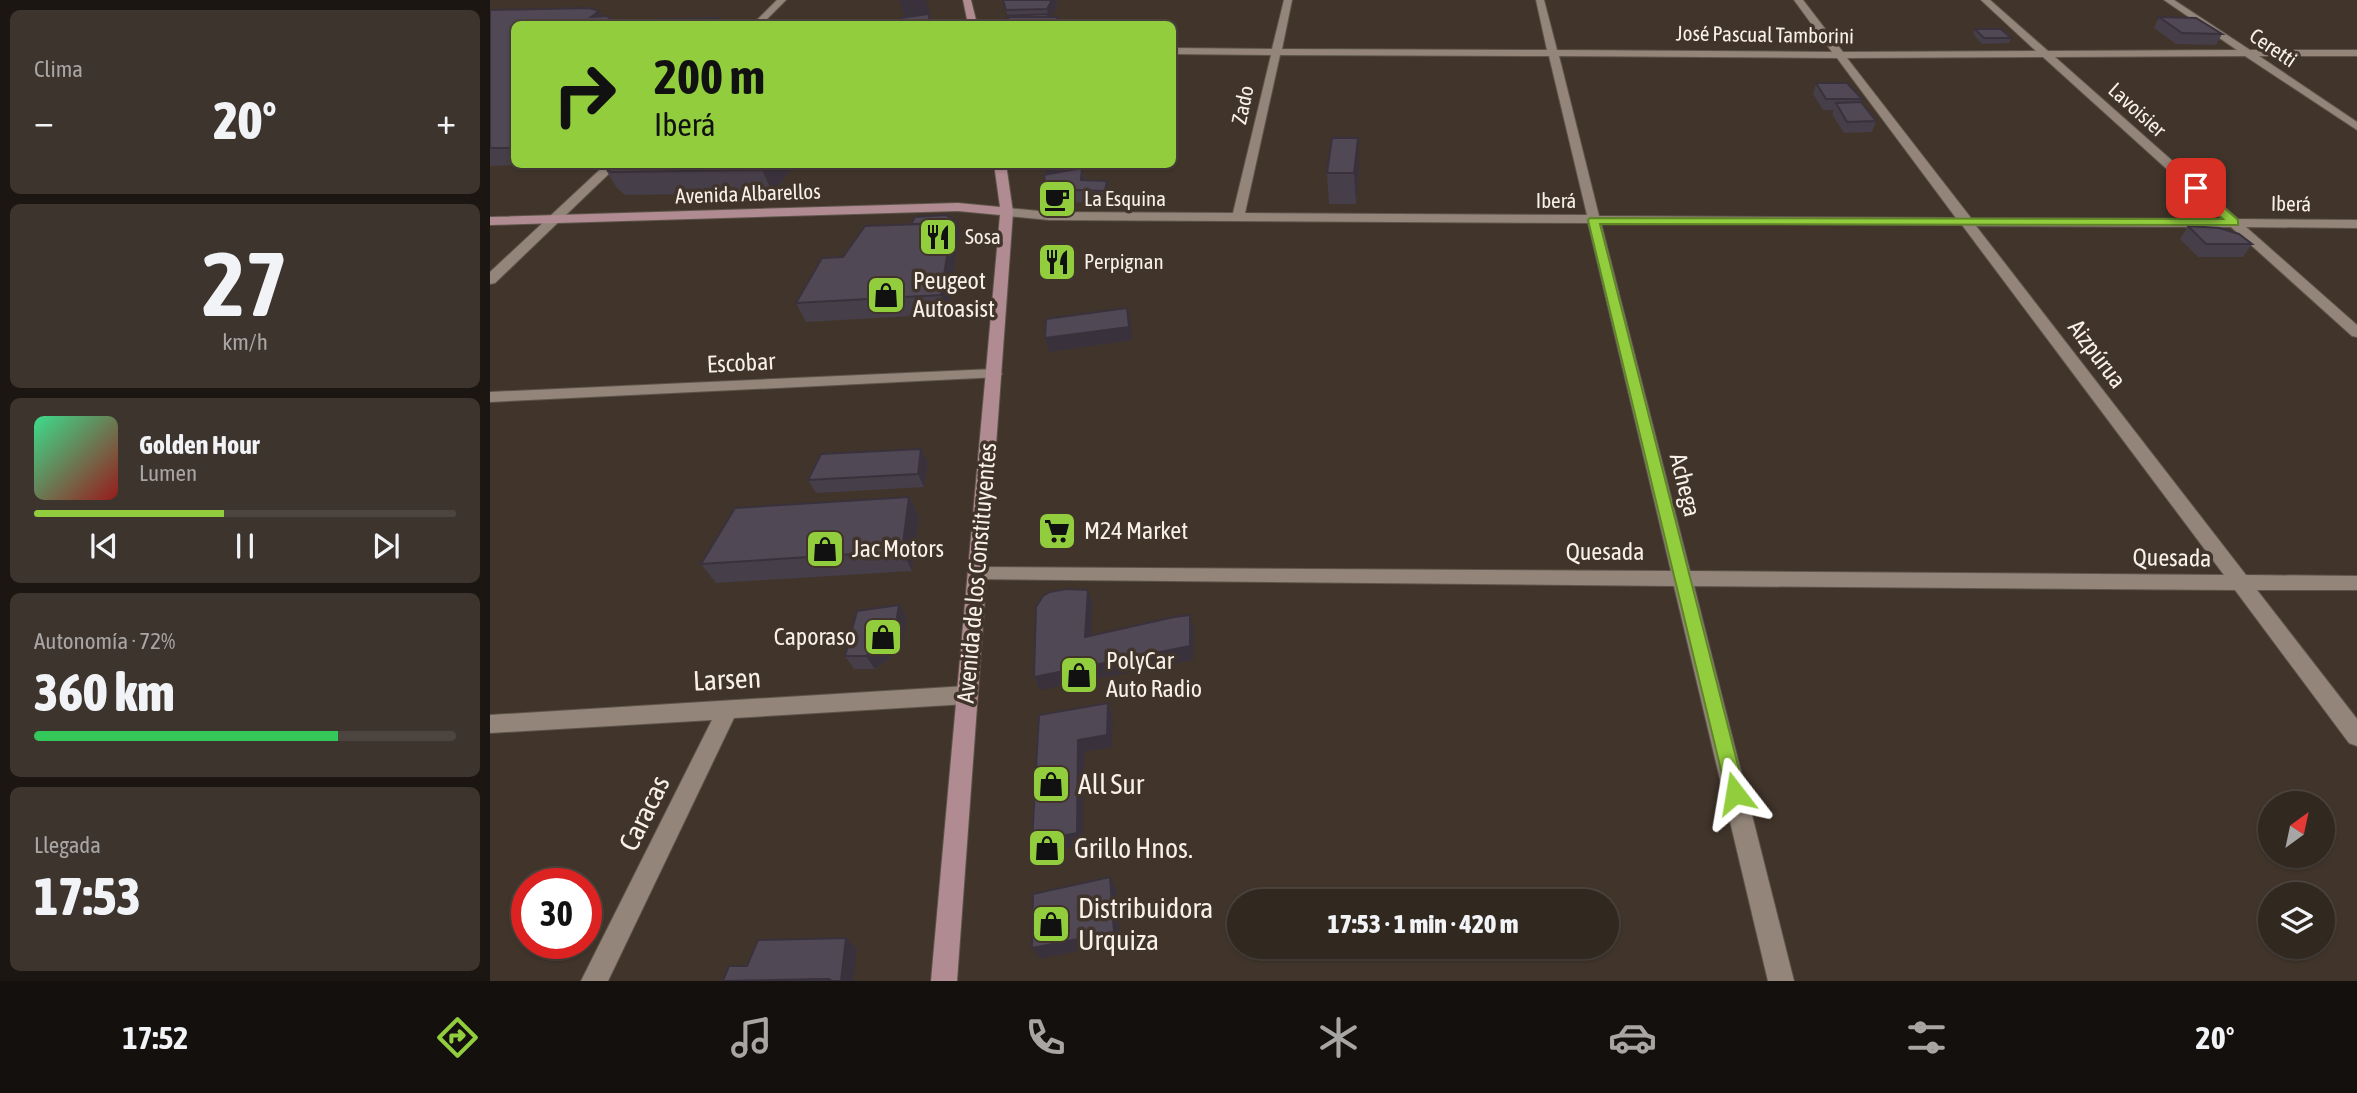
<!DOCTYPE html>
<html lang="es">
<head>
<meta charset="utf-8">
<style>
	:root { --surface:#312820; --page:#3d342d; --text:#f1f3f6; --muted:#a8a6a5; --line:#4c443e; --accent:#92cd3e }
	body { margin:0; font-family:"Asap Condensed",sans-serif; background:var(--page); color:var(--text); height:100vh; display:flex; flex-direction:column; font-size:26px; white-space:nowrap }
	* { box-sizing:border-box; margin:0 }
	p { font-size:23px; color:var(--muted) }
	.icon { flex:none; width:38px; height:38px; fill:none; stroke:currentColor; stroke-width:2; stroke-linecap:round; stroke-linejoin:round }
	.map { position:relative; flex:1; overflow:hidden }
	.details { display:flex; flex-direction:column; gap:10px; padding:10px; background:#1b1612; width:490px }
	.details>* { flex:none }
	.guide { position:absolute; left:21px; top:21px; width:665px; height:147px; border-radius:10px; box-shadow:0 2px 5px #0004,0 0 0 2px var(--line); background:#92cd3e; color:#111; overflow:hidden }
	.needle { width:46px; rotate:33deg }
	.buttons { position:absolute; left:1768px; top:791px; display:grid; gap:14px }
	.buttons a { display:grid; place-items:center; width:77px; height:77px; border-radius:50%; background:var(--surface); box-shadow:0 2px 5px #0004,0 0 0 2px var(--line); font-size:35px }
	.speed { position:absolute; left:21px; top:868px; display:flex; gap:14px; font-size:35px; font-weight:700; text-align:center }
	.speed>* { display:grid; place-content:center; width:91px; height:91px; border-radius:50%; background:var(--surface); box-shadow:0 2px 5px #0004,0 0 0 2px var(--line); line-height:1 }
	.speed .limit { border:10px solid #d22; background:#fff; color:#111 }
	.pin { position:absolute; display:grid; place-items:center; width:60px; height:60px; color:#fff; margin:-30px; border-radius:14px; box-shadow:0 4px 10px #0006 }
	.me { position:absolute; width:77px; margin:-38px; rotate:346deg; stroke-linejoin:round; filter:drop-shadow(0 0 5px #0008) }
	.turn { display:flex; align-items:center; gap:24px; height:147px; padding:0 28px; font-size:32px }
	.turn .icon { width:91px; height:91px; stroke-width:2.5 }
	.turn b { display:block; font-size:49px; line-height:60px }
	.big { font-size:52px; font-weight:800; line-height:1.1 }
	.details .tile { flex:1; display:flex; flex-direction:column; justify-content:center; gap:10px; min-width:0; padding:0 24px; border-radius:10px; background:var(--page) }
	.details .dial { align-items:center; gap:0 }
	.dial b { font-size:91px; line-height:1 }
	.song { display:flex; align-items:center; gap:21px }
	.cover { width:84px; height:84px; border-radius:10px; background:linear-gradient(135deg,hsl(150 70% 55%),hsl(0 70% 35%)) }
	.played { height:7px; border-radius:4px; background:linear-gradient(90deg,var(--accent) 45%,var(--line) 45%) }
	.keys { display:flex; justify-content:space-around; direction:ltr }
	.heat { display:flex; justify-content:space-between; align-items:center; font-size:38px; direction:ltr }
	.charge { height:10px; border-radius:5px; background:linear-gradient(90deg,#34c759 72%,var(--line) 0) }
	.trip { position:absolute; left:737px; top:889px; width:392px; height:70px; border-radius:35px; background:var(--surface); box-shadow:0 2px 5px #0004,0 0 0 2px var(--line); font-weight:800; line-height:70px; text-align:center }
	.dock { display:flex; height:112px; justify-content:space-around; align-items:center; background:#14100d; color:var(--muted) }
	.dock .icon { width:49px; height:49px }
	.dock .current { color:var(--accent) }
	.dock b { font-size:32px; color:var(--text) }
	main { display:flex; flex:1; min-height:0 }
	.map>svg:first-child { display:block }
	.lines { fill:none; stroke-linecap:round; stroke-linejoin:round }
	.street-casing { stroke:#5e544b; stroke-width:2 }
	.secondary-casing { stroke:#5e544b; stroke-width:2 }
	.street { fill:#938579; fill-rule:evenodd }
	.secondary { fill:#b08b91; fill-rule:evenodd }
	.wall { fill:#463e49 }
	.shaded-wall { fill:#39323c }
	.building { fill:#514855; stroke:#39323c; stroke-width:2 }
	.route { fill:#92cd3e; stroke:#5f8528; stroke-width:2 }
	.labels { text-anchor:middle; stroke-width:7; stroke-linejoin:round; paint-order:stroke }
	.far-street-label { font-size:21px; fill:#f8f0e9; stroke:#41352b }
	.far-poi-label { font-size:21px; fill:#f8f0e9; stroke:#41352b; text-anchor:start }
	.poi-label { font-size:24px; fill:#f8f0e9; stroke:#41352b; text-anchor:start }
	.street-label { font-size:24px; fill:#f8f0e9; stroke:#41352b }
	.near-street-label { font-size:28px; fill:#f8f0e9; stroke:#41352b }
	.near-poi-label { font-size:28px; fill:#f8f0e9; stroke:#41352b; text-anchor:start }
</style>
</head>
<body>
<main>
<section class="details">
<div class="tile"><p>Clima</p>
<div class="heat"><a>−</a><b class="big">20°</b><a>+</a></div>
</div>
<div class="tile dial"><b>27</b><p>km/h</p></div>
<div class="tile">
<div class="song"><i class="cover"></i><div><b>Golden Hour</b><p>Lumen</p></div></div>
<div class="played"></div>
<div class="keys"><svg class="icon" aria-label="previous" viewBox="0 0 24 24"><path d="M18 5L8 12l10 7zM5 5v14"/></svg><svg class="icon" aria-label="pause" viewBox="0 0 24 24"><path d="M8 5v14M16 5v14"/></svg><svg class="icon" aria-label="next" viewBox="0 0 24 24"><path d="M6 5l10 7-10 7zM19 5v14"/></svg></div>
</div>
<div class="tile"><p>Autonomía · 72%</p><b class="big">360 km</b><div class="charge"></div></div>
<div class="tile"><p>Llegada</p><b class="big">17:53</b></div>
</section>
<div class="map">
<svg width="1867" height="981" viewBox="0 0 1867 981">
	<rect width="100%" height="100%" fill="#41352b"/>
	<g class="lines">
		<defs>
			<g id="street">
				<polygon points="287,0 296,0 272,24 263,24"/>
				<path d="M794,0H802L792,49L1057,50L1046,0H1054L1067,50L1342,52L1304,0H1313L1353,52L1546,51L1491,0H1500L1558,51L1747,50L1674,0H1684L1760,50H1867V56H1769L1867,122V130L1755,56L1565,57L1748,219L1867,220V228L1756,227L1867,325V337L1862,336L1741,227L1486,226L1756,575L1867,576V590H1767L1867,719V746L1859,743L1745,590L1204,586L1304,981H1278L1184,586L481,579L479,574L481,569L488,567L1181,571L1098,223L559,220L517,216L511,212L517,208L559,212L743,213L781,55L682,54V48L782,49ZM790,55L1059,56L1097,215L755,213ZM1069,56L1347,58L1466,218L1109,216ZM1553,57L1732,219L1481,218L1357,58ZM1111,223L1472,225L1734,575L1200,571Z"/>
				<polygon points="116,164 129,164 5,283 0,284 0,272"/>
				<polygon points="504,369 509,371 512,374 509,377 0,402 0,392"/>
				<polygon points="477,686 484,689 488,695 484,701 477,704 244,718 118,981 91,981 222,720 0,733 0,715"/>
			</g>
			<g id="secondary">
				<polygon points="473,0 481,0 487,24 478,24"/>
				<polygon points="504,164 516,164 523,212 467,981 441,981 510,215 468,211 0,225 0,217 468,203 510,207"/>
			</g>
		</defs>
		<use href="#street" class="street-casing"/>
		<use href="#secondary" class="secondary-casing"/>
		<use href="#street" class="street"/>
		<use href="#secondary" class="secondary"/>
	</g>
	<g class="wall">
		<polygon points="513,0 566,0 568,6 561,17 570,24 520,24"/>
		<polygon points="0,10 109,11 112,16 24,24 24,164 32,164 31,165 0,166"/>
		<polygon points="1669,17 1732,34 1726,45 1686,44 1664,28"/>
		<polygon points="1485,29 1521,38 1519,43 1492,44 1483,34"/>
		<polygon points="1326,83 1372,99 1371,102 1386,121 1382,132 1354,133 1342,114 1344,110 1333,110 1323,94"/>
		<polygon points="114,164 305,164 283,193 135,195 127,188 113,165"/>
		<polygon points="554,164 592,169 595,180 617,181 620,193 618,203 560,202 556,189 563,174"/>
		<polygon points="869,169 866,204 839,204 837,173"/>
		<polygon points="456,215 471,233 468,241 458,314 316,322 306,303 353,257 421,224"/>
		<polygon points="1698,226 1762,244 1753,257 1708,257 1690,239"/>
		<polygon points="431,449 438,462 434,487 326,493 318,480"/>
		<polygon points="419,497 429,517 422,571 226,583 211,564"/>
		<polygon points="409,605 417,618 412,649 385,669 364,669 355,656"/>
	</g>
	<g class="shaded-wall">
		<polygon points="409,0 436,0 440,13 441,24 416,24 417,23"/>
		<polygon points="562,0 566,0 568,6 560,19 553,24 558,15 557,9"/>
		<polygon points="109,11 116,24 101,17"/>
		<polygon points="568,17 570,24 564,24 564,23"/>
		<polygon points="228,18 231,24 221,24"/>
		<polygon points="868,138 869,169 866,204 864,173"/>
		<polygon points="24,143 24,156 19,148"/>
		<polygon points="276,164 305,164 283,193 272,170"/>
		<polygon points="579,164 617,164 592,169 595,181 556,175 555,169"/>
		<polygon points="617,181 620,193 618,203 615,191"/>
		<polygon points="467,221 471,233 468,241 464,229"/>
		<polygon points="462,223 468,241 458,314 451,295"/>
		<polygon points="637,308 641,321 642,340 560,352 555,338"/>
		<polygon points="431,449 438,462 434,487 428,474"/>
		<polygon points="419,497 429,517 422,571 412,551"/>
		<polygon points="598,590 603,604 600,650 595,637"/>
		<polygon points="409,605 417,618 412,649 385,669 376,656"/>
		<polygon points="700,615 704,629 703,660 550,690 544,677"/>
		<polygon points="618,703 623,716 622,747 594,752 593,845 549,854 542,842 588,740"/>
		<polygon points="620,877 626,888 630,942 550,959 542,948"/>
		<polygon points="356,938 367,949 363,981 351,981"/>
	</g>
	<g class="building">
		<polygon points="513,0 562,0 557,9 516,10"/>
		<polygon points="99,8 109,11 101,17 117,16 123,21 228,18 221,24 24,24 24,143 19,148 0,148 0,10"/>
		<polygon points="439,14 439,21 409,24 410,18"/>
		<polygon points="558,14 557,17 518,17 519,21 517,16"/>
		<polygon points="518,17 568,17 564,23 520,24"/>
		<polygon points="1669,17 1706,18 1732,34 1692,33"/>
		<polygon points="1485,29 1511,29 1521,38 1494,38"/>
		<polygon points="1326,83 1357,83 1372,99 1336,99"/>
		<polygon points="1371,102 1386,121 1357,122 1346,103"/>
		<polygon points="842,138 868,138 864,173 837,173"/>
		<polygon points="114,164 276,164 272,170 121,172 113,165"/>
		<polygon points="554,164 579,164 555,169"/>
		<polygon points="592,168 591,180 617,181 615,191 556,189 554,175"/>
		<polygon points="456,215 467,221 464,229 462,223 421,224 425,217"/>
		<polygon points="462,223 451,295 306,303 332,258 353,257 375,226"/>
		<polygon points="1698,226 1729,228 1749,234 1762,244 1716,244"/>
		<polygon points="637,308 639,327 555,338 556,319"/>
		<polygon points="431,449 428,474 318,480 331,454"/>
		<polygon points="419,497 412,551 211,564 245,508"/>
		<polygon points="576,589 598,590 595,637 684,617 700,615 700,646 544,677 546,607 553,596 560,592"/>
		<polygon points="409,605 404,636 376,656 355,656 367,611"/>
		<polygon points="618,703 617,735 588,740 587,833 542,842 549,715"/>
		<polygon points="620,877 624,932 542,948 543,894"/>
		<polygon points="356,938 351,981 342,981 339,979 233,981 239,966 257,966 268,940"/>
		<polygon points="339,979 339,981 271,981"/>
	</g>
	<polygon class="route" points="1702,186 1710,186 1748,220 1748,225 1110,224 1255,793 1252,799 1245,802 1238,799 1098,220 1100,218 1733,219 1702,191"/>
	<defs>
		<symbol id="cafe-square" viewBox="-11 -11 22 22"><rect x="-9" y="-9" width="18" height="18" rx="4" fill="#92cd3e" stroke="#41352b"/><path d="M-5.5-4.5H6V0H3Q3 3.5 0 3.5H-2.5Q-5.5 3.5-5.5 0ZM3-3.2v2h1.7v-2ZM-6 4.5H4V6H-6Z" fill="#111"/></symbol>
		<symbol id="restaurant-square" viewBox="-11 -11 22 22"><rect x="-9" y="-9" width="18" height="18" rx="4" fill="#92cd3e" stroke="#41352b"/><path d="M-5-6h1v4h1v-4h1v4h1v-4h1v5L-1.5 .5V6h-2V.5L-5-1ZM5-6V6H3V1.5H1.5Q1.5-4 5-6Z" fill="#111"/></symbol>
		<symbol id="shop-square" viewBox="-11 -11 22 22"><rect x="-9" y="-9" width="18" height="18" rx="4" fill="#92cd3e" stroke="#41352b"/><path d="M-5-2.5h2.3a2.7 3.5 0 0 1 5.4 0H5L5.5 6h-11ZM-1.5-2.5h3a1.5 2.3 0 0 0-3 0Z" fill="#111"/></symbol>
		<symbol id="supermarket-square" viewBox="-11 -11 22 22"><rect x="-9" y="-9" width="18" height="18" rx="4" fill="#92cd3e" stroke="#41352b"/><path d="M-6-5.5h2.5l.6 2H6L4.5 2H-2.5L-4.4-4H-6ZM-1.5 3.2a1.3 1.3 0 1 0 .1 0ZM3 3.2a1.3 1.3 0 1 0 .1 0Z" fill="#111"/></symbol>
	</defs>
	<g fill-rule="evenodd">
		<use href="#cafe-square" x="545" y="177" width="44" height="44"/>
		<use href="#restaurant-square" x="426" y="215" width="44" height="44"/>
		<use href="#restaurant-square" x="545" y="240" width="44" height="44"/>
		<use href="#shop-square" x="374" y="273" width="44" height="44"/>
		<use href="#supermarket-square" x="545" y="509" width="44" height="44"/>
		<use href="#shop-square" x="313" y="527" width="44" height="44"/>
		<use href="#shop-square" x="371" y="615" width="44" height="44"/>
		<use href="#shop-square" x="567" y="653" width="44" height="44"/>
		<use href="#shop-square" x="539" y="762" width="44" height="44"/>
		<use href="#shop-square" x="535" y="826" width="44" height="44"/>
		<use href="#shop-square" x="539" y="902" width="44" height="44"/>
	</g>
	<g class="labels">
		<g class="far-street-label">
			<text transform="translate(1275 35) rotate(1)" y="7">José Pascual Tamborini</text>
			<text transform="translate(1783 48) rotate(34)" y="7">Ceretti</text>
			<text transform="translate(753 105) rotate(-78)" y="7">Zado</text>
			<text transform="translate(1647 110) rotate(42)" y="7">Lavoisier</text>
			<text transform="translate(258 194) rotate(-2)" y="7">Avenida Albarellos</text>
			<text x="1066" y="208">Iberá</text>
			<text transform="translate(1801 204) rotate(1)" y="7">Iberá</text>
		</g>
		<g class="far-poi-label">
			<text x="594" y="206">La Esquina</text>
			<text x="475" y="244">Sosa</text>
			<text x="594" y="269">Perpignan</text>
		</g>
		<g class="poi-label">
			<text x="423" y="289">Peugeot<tspan x="423" dy="28">Autoasist</tspan></text>
			<text x="594" y="539">M24 Market</text>
			<text x="362" y="557">Jac Motors</text>
			<text x="366" y="645" text-anchor="end">Caporaso</text>
			<text x="616" y="669">PolyCar<tspan x="616" dy="28">Auto Radio</tspan></text>
		</g>
		<g class="street-label">
			<text transform="translate(1607 354) rotate(53)" y="8">Aizpúrua</text>
			<text transform="translate(251 363) rotate(-3)" y="8">Escobar</text>
			<text transform="translate(1195 485) rotate(76)" y="8">Achega</text>
			<text x="1115" y="560">Quesada</text>
			<text transform="translate(1682 558) rotate(1)" y="8">Quesada</text>
			<text transform="translate(487 573) rotate(-85)" y="8">Avenida de los Constituyentes</text>
		</g>
		<g class="near-street-label">
			<text transform="translate(237 679) rotate(-3)" y="10">Larsen</text>
			<text transform="translate(154 813) rotate(-64)" y="10">Caracas</text>
		</g>
		<g class="near-poi-label">
			<text x="588" y="794">All Sur</text>
			<text x="584" y="858">Grillo Hnos.</text>
			<text x="588" y="918">Distribuidora<tspan x="588" dy="32">Urquiza</tspan></text>
		</g>
	</g>
</svg>
<div class="buttons">
<a><svg class="needle" viewBox="-14 -14 28 28"><path d="M0-13l5 13h-10z" fill="#e53935"/><path d="M0 13l5-13h-10z" fill="#a8a6a5"/></svg></a>
<a><svg class="icon" aria-label="layers" viewBox="0 0 24 24"><path d="M12 4l9 5-9 5-9-5zM3 14l9 5 9-5"/></svg></a>
</div>
<div class="speed"><div class="limit">30</div></div>
<div class="pin" style="left:1706px;top:188px;background:#d93025"><svg class="icon" aria-label="arrive" viewBox="0 0 24 24"><path d="M6 21V4h12l-3 4 3 4H6"/></svg></div>
<svg class="me" style="left:1245px;top:793px" viewBox="-20 -20 40 40"><path d="M0-17L14 15 0 8-14 15z" fill="#92cd3e" stroke="#fff" stroke-width="4"/></svg>
<div class="trip">17:53 · 1 min · 420 m</div>
<div class="guide">
<div class="turn"><svg class="icon" aria-label="right" viewBox="0 0 24 24"><path d="M7 20v-9h11M14 6l5 5-5 5"/></svg><div><b>200 m</b>Iberá</div></div>
</div>
</div>
</main>
<nav class="dock">
<b>17:52</b>
<svg class="icon current" aria-label="directions" viewBox="0 0 24 24"><path d="M12 3l9 9-9 9-9-9zM9 14v-3h6M13 9l2 2-2 2"/></svg>
<svg class="icon" aria-label="music" viewBox="0 0 24 24"><path d="M9 18V5l10-2v13"/><circle cx="6" cy="18" r="3"/><circle cx="16" cy="16" r="3"/></svg>
<svg class="icon" aria-label="phone" viewBox="0 0 24 24"><path d="M5 4h4l2 5-3 2q2 4 5 5l2-3 5 2v4C11 20 4 13 5 4z"/></svg>
<svg class="icon" aria-label="climate" viewBox="0 0 24 24"><path d="M12 3v18M4 7l16 10M4 17L20 7"/></svg>
<svg class="icon" aria-label="car" viewBox="0 0 24 24"><path d="M5 17H2v-5l4-1 3-4h7l3 4 3 1v5h-3M9 17h6M6 11h13"/><circle cx="7" cy="17" r="2"/><circle cx="17" cy="17" r="2"/></svg>
<svg class="icon" aria-label="filters" viewBox="0 0 24 24"><path d="M4 7h16M4 17h16"/><circle cx="9" cy="7" r="2"/><circle cx="15" cy="17" r="2"/></svg>
<b>20°</b>
</nav>
</body>
</html>
